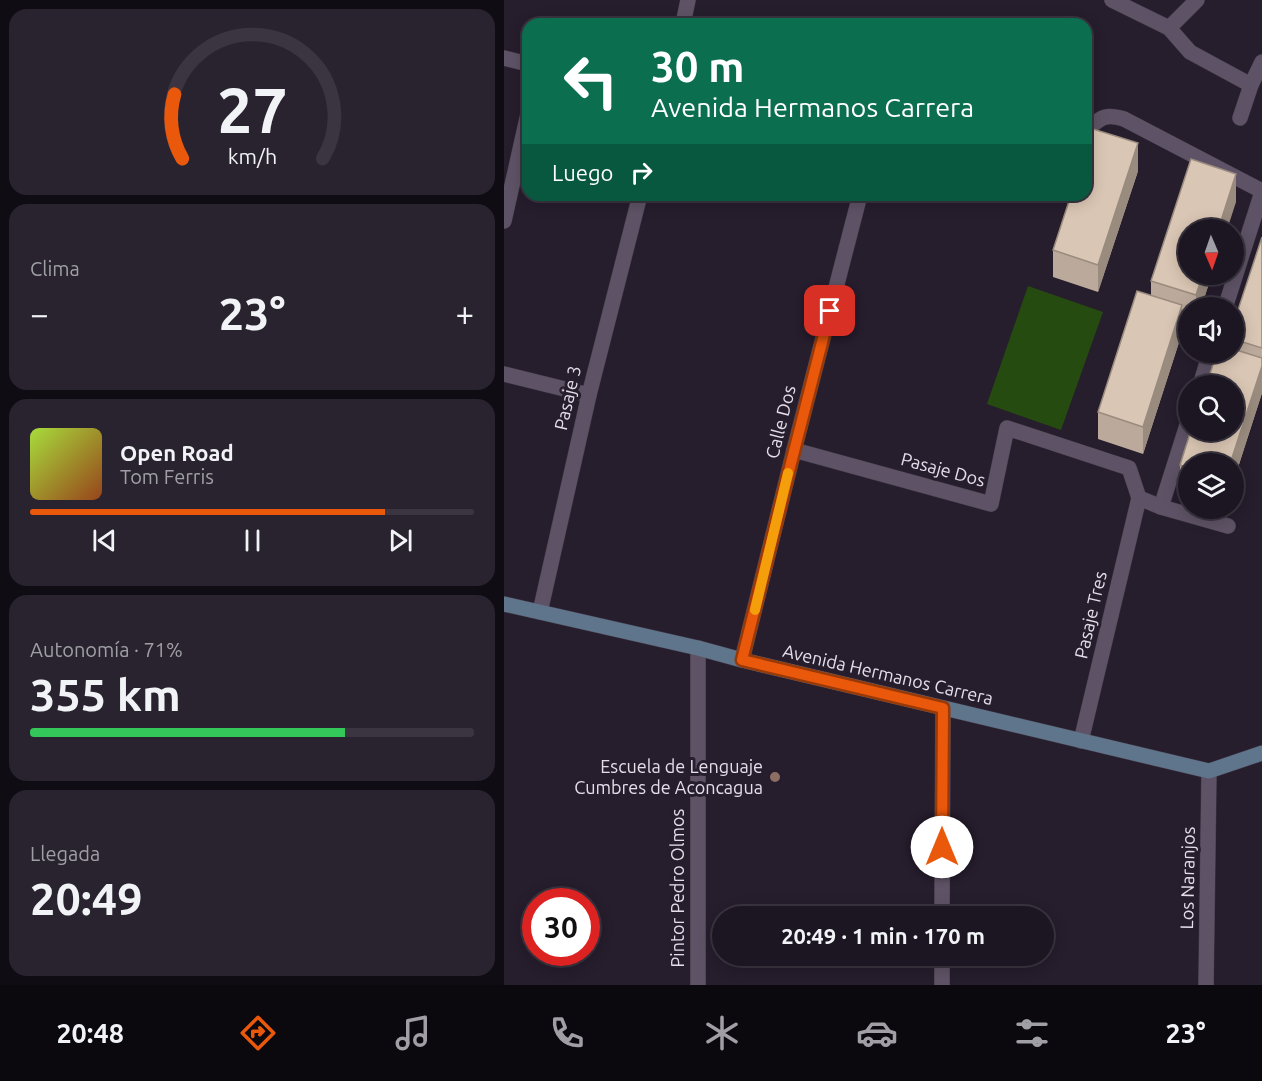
<!DOCTYPE html>
<html lang="es">
<head>
<meta charset="utf-8">
<style>
	:root { --surface:#1c1622; --page:#29232f; --text:#f1f3f6; --muted:#a09fa5; --line:#3a3540; --accent:#ea580c }
	body { margin:0; font-family:Ubuntu,sans-serif; background:var(--page); color:var(--text); height:100vh; display:flex; flex-direction:column; font-size:22px; white-space:nowrap }
	* { box-sizing:border-box; margin:0 }
	p { font-size:20px; color:var(--muted) }
	.icon { flex:none; width:33px; height:33px; fill:none; stroke:currentColor; stroke-width:2; stroke-linecap:round; stroke-linejoin:round }
	.map { position:relative; flex:1; overflow:hidden }
	.sheet { display:flex; flex-direction:column; gap:9px; padding:9px; background:#0f0c13; width:504px }
	.sheet>* { flex:none }
	.banner { position:absolute; left:18px; top:18px; width:570px; height:183px; border-radius:18px; box-shadow:0 3px 15px #0003,0 0 0 2px var(--line); background:#0b6e4f; color:#fff; overflow:hidden }
	.needle { width:39px; rotate:178deg }
	.fabs { position:absolute; left:674px; top:219px; display:grid; gap:12px }
	.fabs a { display:grid; place-items:center; width:66px; height:66px; border-radius:50%; background:var(--surface); box-shadow:0 3px 15px #0003,0 0 0 2px var(--line); font-size:30px }
	.speed { position:absolute; left:18px; top:888px; display:flex; gap:12px; font-size:30px; font-weight:700; text-align:center }
	.speed>* { display:grid; place-content:center; width:78px; height:78px; border-radius:50%; background:var(--surface); box-shadow:0 3px 15px #0003,0 0 0 2px var(--line); line-height:1 }
	.speed .limit { border:9px solid #d22; background:#fff; color:#111 }
	.pin { position:absolute; display:grid; place-items:center; width:51px; height:51px; color:#fff; margin:-26px; border-radius:12px; box-shadow:0 3px 9px #0006 }
	.me { position:absolute; width:66px; margin:-33px; rotate:0deg; stroke-linejoin:round; filter:drop-shadow(0 0 4px #0008) }
	.turn { display:flex; align-items:center; gap:21px; height:126px; padding:0 30px; font-size:27px }
	.turn .icon { width:78px; height:78px; stroke-width:2.5 }
	.turn b { display:block; font-size:42px; line-height:51px }
	.then { display:flex; align-items:center; height:57px; padding:0 30px; background:#0003; gap:12px; font-size:22px }
	.big { font-size:45px; font-weight:700; line-height:1.1 }
	.sheet .tile { flex:1; display:flex; flex-direction:column; justify-content:center; gap:9px; min-width:0; padding:0 21px; border-radius:18px; background:var(--page) }
	.sheet .dial { align-items:center; gap:0 }
	.dial svg { height:156px; overflow:visible; fill:none; stroke:var(--line); stroke-width:7; stroke-linecap:round; text-anchor:middle }
	.dial text { fill:var(--text); stroke:none }
	.song { display:flex; align-items:center; gap:18px }
	.cover { width:72px; height:72px; border-radius:9px; background:linear-gradient(135deg,hsl(80 70% 55%),hsl(20 70% 35%)) }
	.played { height:6px; border-radius:3px; background:linear-gradient(90deg,var(--accent) 80%,var(--line) 80%) }
	.keys { display:flex; justify-content:space-around; direction:ltr }
	.heat { display:flex; justify-content:space-between; align-items:center; font-size:33px; direction:ltr }
	.charge { height:9px; border-radius:4px; background:linear-gradient(90deg,#34c759 71%,var(--line) 0) }
	.trip { position:absolute; left:208px; top:906px; width:342px; height:60px; border-radius:30px; background:var(--surface); box-shadow:0 3px 15px #0003,0 0 0 2px var(--line); font-weight:700; line-height:60px; text-align:center }
	.tab-bar { display:flex; height:96px; justify-content:space-around; align-items:center; background:#0b090e; color:var(--muted) }
	.tab-bar .icon { width:42px; height:42px }
	.tab-bar .current { color:var(--accent) }
	.tab-bar b { font-size:27px; color:var(--text) }
	main { display:flex; flex:1; min-height:0 }
	.map>svg:first-child { display:block }
	.garden { fill:#264b10 }
	.lines { fill:none; stroke-linecap:round; stroke-linejoin:round }
	.street-casing { stroke:#423b48; stroke-width:16 }
	.secondary-casing { stroke:#423b48; stroke-width:16 }
	.street { stroke:#5e5366; stroke-width:15 }
	.secondary { stroke:#5f758c; stroke-width:15 }
	.wall { fill:#bbaa9b }
	.shaded-wall { fill:#998b7e }
	.building { fill:#dac6b4; stroke:#998b7e; stroke-width:1.5 }
	.route-casing { stroke:#983908; stroke-width:15 }
	.route { stroke:#ea580c; stroke-width:10 }
	.slow { stroke:#f59e0b; stroke-width:10 }
	.education-dot { fill:#8d6e63; stroke:#261d2d; stroke-width:2 }
	.labels { text-anchor:middle; stroke-width:6; stroke-linejoin:round; paint-order:stroke }
	.street-label { font-size:18px; fill:#e4dee9; stroke:#261d2d }
	.poi-label { font-size:18px; fill:#e4dee9; stroke:#261d2d; text-anchor:end }
</style>
</head>
<body>
<main>
<section class="sheet">
<div class="tile dial"><svg viewBox="0 0 100 80">
<path d="M14 69A42 42 0 1 1 86 69"/>
<path d="M14 69A42 42 0 0 1 10 36" stroke="#ea580c"/>
<text x="50" y="56" font-size="32" font-weight="700">27</text>
<text x="50" y="72" font-size="11">km/h</text>
</svg></div>
<div class="tile"><p>Clima</p>
<div class="heat"><a>−</a><b class="big">23°</b><a>+</a></div>
</div>
<div class="tile">
<div class="song"><i class="cover"></i><div><b>Open Road</b><p>Tom Ferris</p></div></div>
<div class="played"></div>
<div class="keys"><svg class="icon" aria-label="previous" viewBox="0 0 24 24"><path d="M18 5L8 12l10 7zM5 5v14"/></svg><svg class="icon" aria-label="pause" viewBox="0 0 24 24"><path d="M8 5v14M16 5v14"/></svg><svg class="icon" aria-label="next" viewBox="0 0 24 24"><path d="M6 5l10 7-10 7zM19 5v14"/></svg></div>
</div>
<div class="tile"><p>Autonomía · 71%</p><b class="big">355 km</b><div class="charge"></div></div>
<div class="tile"><p>Llegada</p><b class="big">20:49</b></div>
</section>
<div class="map">
<svg width="758" height="985" viewBox="0 0 758 985">
	<rect width="100%" height="100%" fill="#261d2d"/>
	<polygon class="garden" points="524,286 599,312 557,430 483,404"/>
	<g class="lines">
		<defs>
			<g id="street">
				<polyline points="608,0 665,28 693,0"/>
				<polyline points="179,24 184,0"/>
				<polyline points="665,28 686,52 747,85"/>
				<polyline points="0,58 24,64"/>
				<polyline points="736,118 747,85 758,62"/>
				<path d="M582,130C597,118 600,113 620,119L758,191"/>
				<polyline points="0,221 24,114"/>
				<polyline points="721,308 758,192"/>
				<polyline points="0,374 85,395"/>
				<polyline points="696,386 706,352"/>
				<polyline points="290,450 487,504 503,428 625,468 635,498"/>
				<polyline points="635,498 657,507 724,526"/>
				<polyline points="657,507 684,422"/>
				<polyline points="36,612 85,395 136,195"/>
				<polyline points="194,648 194,985"/>
				<polyline points="238,660 290,450 356,195"/>
				<polyline points="577,741 635,498"/>
				<polyline points="438,916 439,708"/>
				<polyline points="438,985 438,956"/>
				<polyline points="702,985 705,771"/>
			</g>
			<polyline id="secondary" points="0,604 194,648 238,660 705,771 758,753"/>
		</defs>
		<use href="#street" class="street-casing"/>
		<use href="#secondary" class="secondary-casing"/>
		<use href="#street" class="street"/>
		<use href="#secondary" class="secondary"/>
	</g>
	<g class="wall">
		<polygon points="634,171 594,292 549,277 549,250"/>
		<polygon points="732,202 684,274 708,274 697,308 684,308 684,320 678,318 678,333 639,454 594,439 594,412 647,295 647,281"/>
		<polygon points="758,237 758,393 729,483 729,464 684,464 684,496 676,493 676,465 729,352 729,325"/>
	</g>
	<g class="shaded-wall">
		<polygon points="634,143 634,171 594,292 594,265"/>
		<polygon points="732,174 732,202 723,230 714,230"/>
		<polygon points="699,274 708,274 697,308 692,308 692,295"/>
		<polygon points="678,305 678,333 639,454 639,427"/>
		<polygon points="758,366 758,393 729,483 729,464 726,464"/>
	</g>
	<g class="building">
		<polygon points="589,129 634,143 594,265 549,250 567,195 582,195 582,151"/>
		<polygon points="687,159 732,174 714,230 684,230 684,274 699,274 692,295 647,281"/>
		<polygon points="758,237 758,348 729,339 729,325"/>
		<polygon points="633,291 678,305 639,427 594,412"/>
		<polygon points="729,349 758,358 758,366 726,464 684,464 684,468 676,465 687,430 729,430 729,386 702,386 713,352 729,352"/>
	</g>
	<g class="lines">
		<defs>
			<polyline id="route" points="326,311 285,471 238,660 439,708 438,847"/>
		</defs>
		<use href="#route" class="route-casing"/>
		<use href="#route" class="route"/>
		<polyline class="slow" points="251,610 284,473"/>
	</g>
	<circle class="education-dot" cx="271" cy="777" r="6"/>
	<g class="labels">
		<g class="street-label">
			<text transform="translate(64 398) rotate(-77)" y="6">Pasaje 3</text>
			<text transform="translate(277 422) rotate(-76)" y="6">Calle Dos</text>
			<text transform="translate(439 470) rotate(15)" y="6">Pasaje Dos</text>
			<text transform="translate(587 615) rotate(-77)" y="6">Pasaje Tres</text>
			<text transform="translate(384 675) rotate(13)" y="6">Avenida Hermanos Carrera</text>
			<text transform="translate(684 878) rotate(-89)" y="6">Los Naranjos</text>
			<text transform="translate(174 888) rotate(-90)" y="6">Pintor Pedro Olmos</text>
		</g>
		<g class="poi-label">
			<text x="259" y="773">Escuela de Lenguaje<tspan x="259" dy="21">Cumbres de Aconcagua</tspan></text>
		</g>
	</g>
</svg>
<div class="fabs">
<a><svg class="needle" viewBox="-14 -14 28 28"><path d="M0-13l5 13h-10z" fill="#e53935"/><path d="M0 13l5-13h-10z" fill="#a09fa5"/></svg></a>
<a><svg class="icon" aria-label="sound" viewBox="0 0 24 24"><path d="M4 9h4l5-4v14l-5-4H4zM17 9q2 3 0 6"/></svg></a>
<a><svg class="icon" aria-label="search" viewBox="0 0 24 24"><circle cx="10" cy="10" r="6"/><path d="M15 15l6 6"/></svg></a>
<a><svg class="icon" aria-label="layers" viewBox="0 0 24 24"><path d="M12 4l9 5-9 5-9-5zM3 14l9 5 9-5"/></svg></a>
</div>
<div class="speed"><div class="limit">30</div></div>
<div class="pin" style="left:326px;top:311px;background:#d93025"><svg class="icon" aria-label="arrive" viewBox="0 0 24 24"><path d="M6 21V4h12l-3 4 3 4H6"/></svg></div>
<svg class="me" style="left:438px;top:847px" viewBox="-20 -20 40 40"><circle r="19" fill="#fff"/><path d="M0-13L10 11 0 6-10 11z" fill="#ea580c"/></svg>
<div class="trip">20:49 · 1 min · 170 m</div>
<div class="banner">
<div class="turn"><svg class="icon" aria-label="left" viewBox="0 0 24 24"><path d="M17 20v-9H6M10 6l-5 5 5 5"/></svg><div><b>30 m</b>Avenida Hermanos Carrera</div></div>
<div class="then">Luego<svg class="icon" aria-label="right" viewBox="0 0 24 24"><path d="M7 20v-9h11M14 6l5 5-5 5"/></svg></div>
</div>
</div>
</main>
<nav class="tab-bar">
<b>20:48</b>
<svg class="icon current" aria-label="directions" viewBox="0 0 24 24"><path d="M12 3l9 9-9 9-9-9zM9 14v-3h6M13 9l2 2-2 2"/></svg>
<svg class="icon" aria-label="music" viewBox="0 0 24 24"><path d="M9 18V5l10-2v13"/><circle cx="6" cy="18" r="3"/><circle cx="16" cy="16" r="3"/></svg>
<svg class="icon" aria-label="phone" viewBox="0 0 24 24"><path d="M5 4h4l2 5-3 2q2 4 5 5l2-3 5 2v4C11 20 4 13 5 4z"/></svg>
<svg class="icon" aria-label="climate" viewBox="0 0 24 24"><path d="M12 3v18M4 7l16 10M4 17L20 7"/></svg>
<svg class="icon" aria-label="car" viewBox="0 0 24 24"><path d="M5 17H2v-5l4-1 3-4h7l3 4 3 1v5h-3M9 17h6M6 11h13"/><circle cx="7" cy="17" r="2"/><circle cx="17" cy="17" r="2"/></svg>
<svg class="icon" aria-label="filters" viewBox="0 0 24 24"><path d="M4 7h16M4 17h16"/><circle cx="9" cy="7" r="2"/><circle cx="15" cy="17" r="2"/></svg>
<b>23°</b>
</nav>
</body>
</html>
